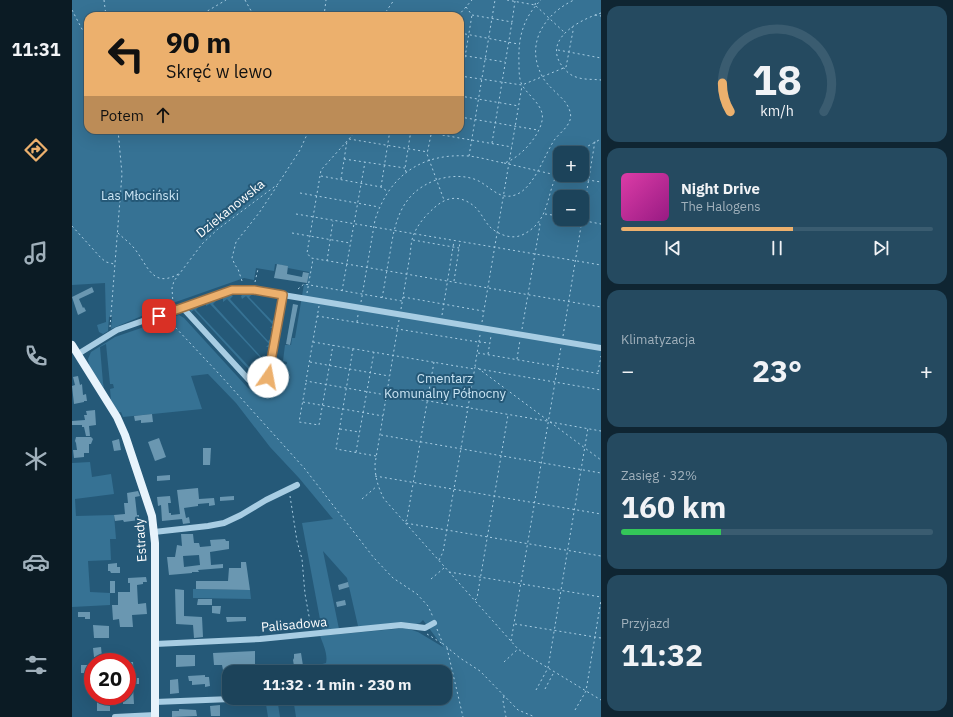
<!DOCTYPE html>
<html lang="pl">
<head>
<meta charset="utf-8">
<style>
	:root { --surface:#1c435a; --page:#254a60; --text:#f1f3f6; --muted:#a0b0bb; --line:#3a5c70; --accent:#ecb06d }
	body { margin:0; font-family:"IBM Plex Sans",sans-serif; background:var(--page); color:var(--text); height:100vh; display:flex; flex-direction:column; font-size:15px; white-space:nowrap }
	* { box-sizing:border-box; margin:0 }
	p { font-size:13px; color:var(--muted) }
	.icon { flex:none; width:22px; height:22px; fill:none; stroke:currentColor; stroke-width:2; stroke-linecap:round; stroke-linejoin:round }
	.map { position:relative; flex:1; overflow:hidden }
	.drawer { display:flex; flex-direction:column; gap:6px; padding:6px; background:#0f2532; width:352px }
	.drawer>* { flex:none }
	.guide { position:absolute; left:12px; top:12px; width:380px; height:122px; border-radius:12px; box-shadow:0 4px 16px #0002,0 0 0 1px var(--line); background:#ecb06d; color:#111; overflow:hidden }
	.tools { position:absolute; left:481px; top:146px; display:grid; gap:8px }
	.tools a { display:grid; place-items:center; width:36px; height:36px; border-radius:8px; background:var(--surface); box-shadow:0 4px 16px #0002,0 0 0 1px var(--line); font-size:20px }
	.speed { position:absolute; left:12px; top:653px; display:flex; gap:8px; font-size:20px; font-weight:700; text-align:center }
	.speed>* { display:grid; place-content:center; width:52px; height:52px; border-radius:50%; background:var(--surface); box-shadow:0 4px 16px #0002,0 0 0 1px var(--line); line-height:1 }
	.speed .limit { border:6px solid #d22; background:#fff; color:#111 }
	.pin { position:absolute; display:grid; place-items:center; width:34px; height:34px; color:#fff; margin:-17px; border-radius:8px; box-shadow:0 2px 6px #0006 }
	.me { position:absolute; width:44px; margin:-22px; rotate:12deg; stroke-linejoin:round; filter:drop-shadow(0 0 3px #0008) }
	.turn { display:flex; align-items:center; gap:14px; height:84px; padding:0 16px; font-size:18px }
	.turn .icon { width:52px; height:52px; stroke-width:2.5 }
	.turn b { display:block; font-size:28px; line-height:34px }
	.then { display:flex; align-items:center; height:38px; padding:0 16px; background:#0003; gap:8px; font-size:15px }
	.big { font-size:30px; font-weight:800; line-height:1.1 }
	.drawer .tile { flex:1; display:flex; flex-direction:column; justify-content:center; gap:6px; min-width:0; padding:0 14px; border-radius:12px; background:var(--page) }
	.drawer .dial { align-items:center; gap:0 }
	.dial svg { height:104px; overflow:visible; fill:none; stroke:var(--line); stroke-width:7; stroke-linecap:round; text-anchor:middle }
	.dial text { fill:var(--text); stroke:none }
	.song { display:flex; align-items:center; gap:12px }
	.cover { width:48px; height:48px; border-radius:6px; background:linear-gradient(135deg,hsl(320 70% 55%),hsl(310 70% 35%)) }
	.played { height:4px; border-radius:2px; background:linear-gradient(90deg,var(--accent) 55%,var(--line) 55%) }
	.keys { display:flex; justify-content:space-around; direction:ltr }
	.heat { display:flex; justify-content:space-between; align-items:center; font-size:22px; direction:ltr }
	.charge { height:6px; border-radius:3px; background:linear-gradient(90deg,#34c759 32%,var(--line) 0) }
	.trip { position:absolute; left:150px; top:665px; width:230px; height:40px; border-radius:12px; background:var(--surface); box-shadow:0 4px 16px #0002,0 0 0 1px var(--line); font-weight:800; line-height:40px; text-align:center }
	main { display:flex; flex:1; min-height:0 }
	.dock { display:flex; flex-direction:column; width:72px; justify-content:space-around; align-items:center; background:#0b1b24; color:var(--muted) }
	.dock .icon { width:28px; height:28px }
	.dock .selected { color:var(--accent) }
	.dock b { font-size:18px; color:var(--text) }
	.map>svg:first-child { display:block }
	.green { fill:#367294; fill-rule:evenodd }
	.building { fill:#6a97b1; fill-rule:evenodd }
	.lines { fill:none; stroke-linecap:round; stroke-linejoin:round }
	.path { stroke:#a8cde3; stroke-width:1; stroke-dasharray:2 3; stroke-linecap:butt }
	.minor { stroke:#a8cde3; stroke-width:6 }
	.major { stroke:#e7f3fc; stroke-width:8 }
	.route-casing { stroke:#997247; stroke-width:10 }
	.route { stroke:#ecb06d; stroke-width:7 }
	.labels { text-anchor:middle; stroke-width:4; stroke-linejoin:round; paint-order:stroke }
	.park-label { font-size:13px; fill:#cae4f3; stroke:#255978 }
	.street-label { font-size:13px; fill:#fff; stroke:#255978 }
</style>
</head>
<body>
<main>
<nav class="dock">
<b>11:31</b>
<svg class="icon selected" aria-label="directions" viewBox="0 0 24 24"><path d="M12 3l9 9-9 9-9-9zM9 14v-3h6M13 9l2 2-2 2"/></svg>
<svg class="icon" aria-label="music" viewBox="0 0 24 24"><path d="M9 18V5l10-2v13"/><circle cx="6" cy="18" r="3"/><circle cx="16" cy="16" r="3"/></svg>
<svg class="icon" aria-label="phone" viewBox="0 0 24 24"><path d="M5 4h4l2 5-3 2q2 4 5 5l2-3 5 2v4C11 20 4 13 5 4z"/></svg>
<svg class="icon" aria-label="climate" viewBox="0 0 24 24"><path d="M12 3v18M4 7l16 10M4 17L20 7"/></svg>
<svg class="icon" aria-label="car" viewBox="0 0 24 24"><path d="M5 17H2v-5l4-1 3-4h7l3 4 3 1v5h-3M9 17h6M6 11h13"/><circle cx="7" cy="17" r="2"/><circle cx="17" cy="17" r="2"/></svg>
<svg class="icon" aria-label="filters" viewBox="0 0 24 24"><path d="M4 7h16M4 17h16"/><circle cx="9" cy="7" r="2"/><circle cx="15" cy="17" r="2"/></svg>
</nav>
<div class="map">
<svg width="529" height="717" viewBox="0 0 529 717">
	<rect width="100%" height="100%" fill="#255978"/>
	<g class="green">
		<path d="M0,0H529V717H224L221,698H373V672H240L239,667L254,663C256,654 251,644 248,636L334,628L346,632L371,647L351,620L348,623L341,625L286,626L275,578L251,551L267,629L250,630L230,523L261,519L227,478L198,447L164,403L136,374L119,376L130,409L51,417L49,412L46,413L39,400L38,389L42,388L41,384H38L34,344L28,347L31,383L32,388L16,365L17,364L16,359L19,352L43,337L107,315L112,318L176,388C188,395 202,390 206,376H208L211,364H215V362L211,361L213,345H219L220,338H223L232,284H235L237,272L216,268V266L203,264L202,271L184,268L182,280L172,278L98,304L39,329L40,316L37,317L36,331L31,334L27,332L25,325L34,322L33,283L0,285ZM16,16H388V130H16ZM488,153H510V175H488ZM488,197H510V219H488Z"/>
		<polygon points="172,293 181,294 177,297 200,321 203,318 201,328 198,328 201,325 174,296 170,299 169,296"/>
		<polygon points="157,294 161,296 158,299 196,341 200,338 199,345 198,347 194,347 197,344 155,299 151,302 151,297"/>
		<polygon points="141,300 144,301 141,304 193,361 196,358 195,366 192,367 190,367 193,363 138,304 134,306 134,302"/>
		<polygon points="125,306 127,306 124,310 185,375 188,372 189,376 182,378 176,375 179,372 122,310 119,312 118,309"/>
		<polygon points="18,462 20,477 39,474 42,494 3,499 4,516 42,515 44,539 38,539 39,560 16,561 18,592 38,593 38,605 0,607 0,463"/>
		<polygon points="121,589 178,590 179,599 121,598"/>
		<polygon points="193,698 205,698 208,717 196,717"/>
	</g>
	<g class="building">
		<polygon points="205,264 216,266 215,274 230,277 231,272 237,273 235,283 202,278"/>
		<polygon points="20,287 22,292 7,299 11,308 12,307 14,311 6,315 0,297"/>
		<polygon points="221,304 226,305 218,345 214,344"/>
		<polygon points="6,376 8,385 10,384 11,395 14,394 15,401 12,401 12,402 2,404 0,386 3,385 1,377"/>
		<polygon points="23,410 24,425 17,426 18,436 14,436 12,427 10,427 10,425 0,425 0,421 13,420 12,415 15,415 14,411"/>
		<polygon points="80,414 81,422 69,423 69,420 63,421 62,416"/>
		<polygon points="4,437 19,437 21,439 19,444 17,444 17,453 12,453 12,457 2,458 1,450 5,450 4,443 3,441"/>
		<polygon points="87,438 94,457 83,461 76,442"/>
		<polygon points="47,439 49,450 42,451 40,441"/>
		<polygon points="131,448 139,448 138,465 131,465"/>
		<polygon points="98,475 98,480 85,481 85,476"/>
		<polygon points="126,488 127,499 142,498 143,505 137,506 137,503 126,504 126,506 112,508 114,518 117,517 118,523 111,524 110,519 90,521 89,505 86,506 85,497 98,496 99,503 96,503 97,513 99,513 99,515 108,514 105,490"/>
		<polygon points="66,491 68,496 63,497 65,515 67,515 67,520 52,522 51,520 43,521 42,515 53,514 52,503 56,503 55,493"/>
		<polygon points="162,496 162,500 148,501 148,497"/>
		<path d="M109,534H121L122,543H127L128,547L139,546L138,540L153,539L154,541H157V549L138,552L139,565L151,564V568L126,570L127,572H120V573L97,575L95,557H103L105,545L110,546ZM127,555L128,565L112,567L111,556Z"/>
		<polygon points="169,562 174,562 178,590 124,589 124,581 156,581 157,568 169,568"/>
		<polygon points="45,563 45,567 48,567 48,573 39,573 38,571 36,571 36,564"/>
		<polygon points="74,577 75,582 71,582 71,584 65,585 66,604 74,603 75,614 60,615 61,627 48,627 47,619 41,620 40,605 46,605 46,592 58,592 58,583 56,583 56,578"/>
		<rect x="38" y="581" width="5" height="12"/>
		<polygon points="276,582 277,587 267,590 266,585"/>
		<polygon points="103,589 112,590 112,616 130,617 131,637 122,638 121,625 104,624"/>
		<polygon points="126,599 140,599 140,605 125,605"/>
		<polygon points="273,600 274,605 265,607 264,602"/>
		<polygon points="140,606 149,606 148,614 140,613"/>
		<polygon points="6,612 18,612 18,619 13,619 13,617 6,617"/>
		<polygon points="154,617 174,617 174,621 155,622"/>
		<polygon points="21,625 37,626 37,638 22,638"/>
		<polygon points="29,647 30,657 22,657 21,648"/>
		<polygon points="183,651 183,668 151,670 150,665 142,665 141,653"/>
		<polygon points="229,653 232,672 223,672 221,660 222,658 222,654"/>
		<polygon points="104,655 123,655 123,666 104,667"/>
		<polygon points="55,662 61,662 62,678 67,678 67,684 62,684 61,687 62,704 51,704 51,696 57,696 57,684 55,684"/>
		<rect x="9" y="665" width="10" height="8"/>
		<polygon points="133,675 133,677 137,677 138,686 133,687 133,684 120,685 120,681 117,681 116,676"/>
		<polygon points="106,679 107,693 98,694 98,680"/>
		<polygon points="38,700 38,711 25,711 25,701"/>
		<polygon points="148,705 148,716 139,716 138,706"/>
		<polygon points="107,709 124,710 125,716 100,717 100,711 107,711"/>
	</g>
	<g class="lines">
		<g class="path">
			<polyline points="32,0 34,16"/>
			<polyline points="173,0 182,16"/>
			<polyline points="435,0 463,5 492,32"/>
			<polyline points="463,5 464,0"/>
			<polyline points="394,7 400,15 440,22 443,1"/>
			<polyline points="0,10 11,31 16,36"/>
			<path d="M529,13C510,19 473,37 488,63C492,69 497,75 504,77C512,80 521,79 529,80"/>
			<polyline points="523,15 529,16"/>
			<polyline points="127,16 154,0"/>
			<polyline points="252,16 254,0"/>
			<polyline points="311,16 322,0"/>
			<polyline points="386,16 400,0"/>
			<polyline points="388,33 446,44"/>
			<polyline points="486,50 529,58"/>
			<polyline points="388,55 433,62"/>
			<polyline points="388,76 450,85 494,67 501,31 500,27"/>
			<polyline points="388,87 400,15"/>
			<polyline points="388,96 447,106"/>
			<polyline points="388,117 466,130"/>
			<polyline points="285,130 249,170 235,253 239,258 529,307"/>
			<polyline points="341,130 440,147"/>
			<polyline points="360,130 355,154 372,200"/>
			<polyline points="380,135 381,130"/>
			<polyline points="277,139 356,152"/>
			<polyline points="420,143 440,22"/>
			<polyline points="503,153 529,139"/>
			<polyline points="397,156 423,0"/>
			<polyline points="272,159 333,168"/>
			<polyline points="432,163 484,175 529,182"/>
			<polyline points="334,172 333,168 339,130"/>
			<polyline points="249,176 309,187 315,191"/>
			<polyline points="269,179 275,141"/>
			<polyline points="309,187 318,130"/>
			<polyline points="228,193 307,207"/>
			<polyline points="224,214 529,265"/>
			<polyline points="473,214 488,216"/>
			<polyline points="503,219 529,224"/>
			<polyline points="0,226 29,258 34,262 42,264"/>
			<path d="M46,233C51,238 57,242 62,248C76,265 80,290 108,273"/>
			<polyline points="220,233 278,243"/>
			<polyline points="341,240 387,248"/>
			<polyline points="255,261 261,221"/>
			<polyline points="170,281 166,269 163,265 160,258 164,242 187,213 205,186"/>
			<polyline points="382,281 388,242"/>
			<polyline points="183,282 186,269"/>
			<polyline points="226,289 232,284 330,301"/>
			<polyline points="270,291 293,162"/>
			<polyline points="235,293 241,259"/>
			<polyline points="331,297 411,311"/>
			<path d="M310,298C313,283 315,268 318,253C323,221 329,193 364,180C376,176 390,175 402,179C417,184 426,201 443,195C462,189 472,155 483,139C488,133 496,127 498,120C500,114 497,108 494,103C487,94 475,86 470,76C453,44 472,14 502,0"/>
			<path d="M289,302L303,220C317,176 349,153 396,156C408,157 420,161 432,163C448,159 474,130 470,113C467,102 456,95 450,85C447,79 447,71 447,64C446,39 450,19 469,0"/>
			<polyline points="101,304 100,288 102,281 130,244 146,229 206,184 228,150 237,130"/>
			<polyline points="247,306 234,381 314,395"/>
			<path d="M329,309C332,291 335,273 338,255C339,248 339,240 342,234C346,224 354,215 362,208C375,196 388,195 402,206C408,211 412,220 417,226C425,234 439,240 450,235C480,221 473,192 488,169"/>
			<polyline points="370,315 382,241"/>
			<polyline points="245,316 406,342"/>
			<polyline points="99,319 103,327 149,376 233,469 302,558 321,578 345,594 356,606 361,617"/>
			<path d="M327,320L303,464C303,477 306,487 312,499L446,649L453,654L529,700"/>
			<polyline points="285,322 286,315"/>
			<polyline points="410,322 450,86"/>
			<polyline points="38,327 50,174 46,130"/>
			<polyline points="450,329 468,225 467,222"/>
			<polyline points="408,335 403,366 529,460"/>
			<polyline points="491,336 523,141"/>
			<polyline points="241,342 402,369"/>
			<polyline points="407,342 417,343"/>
			<polyline points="281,349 264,449 304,456"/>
			<polyline points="406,353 529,374"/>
			<polyline points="416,354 419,336"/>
			<polyline points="445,359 448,340"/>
			<polyline points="238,362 317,376"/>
			<polyline points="362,362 335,519 333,523 529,556"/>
			<polyline points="407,369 529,390"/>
			<polyline points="526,372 529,356"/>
			<polyline points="234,383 227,422 247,425 261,345"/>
			<polyline points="315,394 475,421"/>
			<polyline points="231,402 311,416"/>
			<polyline points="478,422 529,431"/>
			<polyline points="268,429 287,432"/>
			<polyline points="309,435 529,473"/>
			<polyline points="284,452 302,352"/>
			<polyline points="303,476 529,514"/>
			<polyline points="218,496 225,541 230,559 233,594 239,627"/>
			<polyline points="290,499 305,486"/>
			<polyline points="367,560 371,552 403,367"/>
			<polyline points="377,572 529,597"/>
			<polyline points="359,579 372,568"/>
			<polyline points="403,600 405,598 436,415"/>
			<polyline points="443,624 529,638"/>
			<polyline points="365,629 371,644 388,658 408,671 446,710 463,717"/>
			<polyline points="355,634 371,644"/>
			<polyline points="439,641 489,347"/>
			<polyline points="375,648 391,717"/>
			<polyline points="432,662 446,649"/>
			<polyline points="473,689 482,672"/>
			<polyline points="464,690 476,668 516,428"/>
			<polyline points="432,696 431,701 434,717"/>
			<polyline points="503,710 514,691 529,600"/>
		</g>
		<g class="minor">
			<polyline points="211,295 529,348"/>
			<polyline points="6,354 45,330 156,291 172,290 211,295 196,377 189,382 177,380 110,307"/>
			<polyline points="82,532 136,526 152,523 169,515 194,500 225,485"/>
			<polyline points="83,644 188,639 329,625 353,628 362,623"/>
			<polyline points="83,702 159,699"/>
			<polyline points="43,717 83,715"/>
		</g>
		<polyline class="major" points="0,345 45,417 53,435 80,516 83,543 83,717"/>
	</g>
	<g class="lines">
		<defs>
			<polyline id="route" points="87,316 160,290 182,290 211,295 196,377"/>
		</defs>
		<use href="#route" class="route-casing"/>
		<use href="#route" class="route"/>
	</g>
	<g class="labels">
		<g class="park-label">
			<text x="68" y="200">Las Młociński</text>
			<text x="373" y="383">Cmentarz<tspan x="373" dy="15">Komunalny Północny</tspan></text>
		</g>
		<g class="street-label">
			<text transform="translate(158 208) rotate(-39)" y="5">Dziekanowska</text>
			<text transform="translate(68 540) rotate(-94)" y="5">Estrady</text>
			<text transform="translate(222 624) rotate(-5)" y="5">Palisadowa</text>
		</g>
	</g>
</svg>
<div class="tools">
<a>+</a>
<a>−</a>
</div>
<div class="speed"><div class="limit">20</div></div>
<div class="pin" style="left:87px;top:316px;background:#d93025"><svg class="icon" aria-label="arrive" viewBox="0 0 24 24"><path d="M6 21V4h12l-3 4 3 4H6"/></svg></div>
<svg class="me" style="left:196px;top:377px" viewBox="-20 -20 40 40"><circle r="19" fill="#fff"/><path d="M0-13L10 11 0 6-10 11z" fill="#ecb06d"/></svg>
<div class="trip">11:32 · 1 min · 230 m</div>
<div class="guide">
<div class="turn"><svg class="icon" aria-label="left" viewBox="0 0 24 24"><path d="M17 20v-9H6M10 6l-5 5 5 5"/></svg><div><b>90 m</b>Skręć w lewo</div></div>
<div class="then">Potem<svg class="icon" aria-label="ahead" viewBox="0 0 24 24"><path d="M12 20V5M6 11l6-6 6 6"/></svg></div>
</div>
</div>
<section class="drawer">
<div class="tile dial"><svg viewBox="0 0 100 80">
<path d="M14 69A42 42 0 1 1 86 69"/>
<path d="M14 69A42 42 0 0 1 8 47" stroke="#ecb06d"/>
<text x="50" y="56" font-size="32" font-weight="700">18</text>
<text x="50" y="72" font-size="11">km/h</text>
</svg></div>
<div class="tile">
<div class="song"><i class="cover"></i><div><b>Night Drive</b><p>The Halogens</p></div></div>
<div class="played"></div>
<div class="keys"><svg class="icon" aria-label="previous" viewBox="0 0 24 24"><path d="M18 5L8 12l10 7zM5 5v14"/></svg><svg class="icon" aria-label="pause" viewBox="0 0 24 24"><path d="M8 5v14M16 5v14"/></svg><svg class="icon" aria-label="next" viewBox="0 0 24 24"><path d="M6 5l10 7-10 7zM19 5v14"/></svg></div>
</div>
<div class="tile"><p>Klimatyzacja</p>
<div class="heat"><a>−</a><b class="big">23°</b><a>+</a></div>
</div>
<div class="tile"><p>Zasięg · 32%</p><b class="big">160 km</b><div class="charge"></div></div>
<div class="tile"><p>Przyjazd</p><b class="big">11:32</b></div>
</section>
</main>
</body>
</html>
